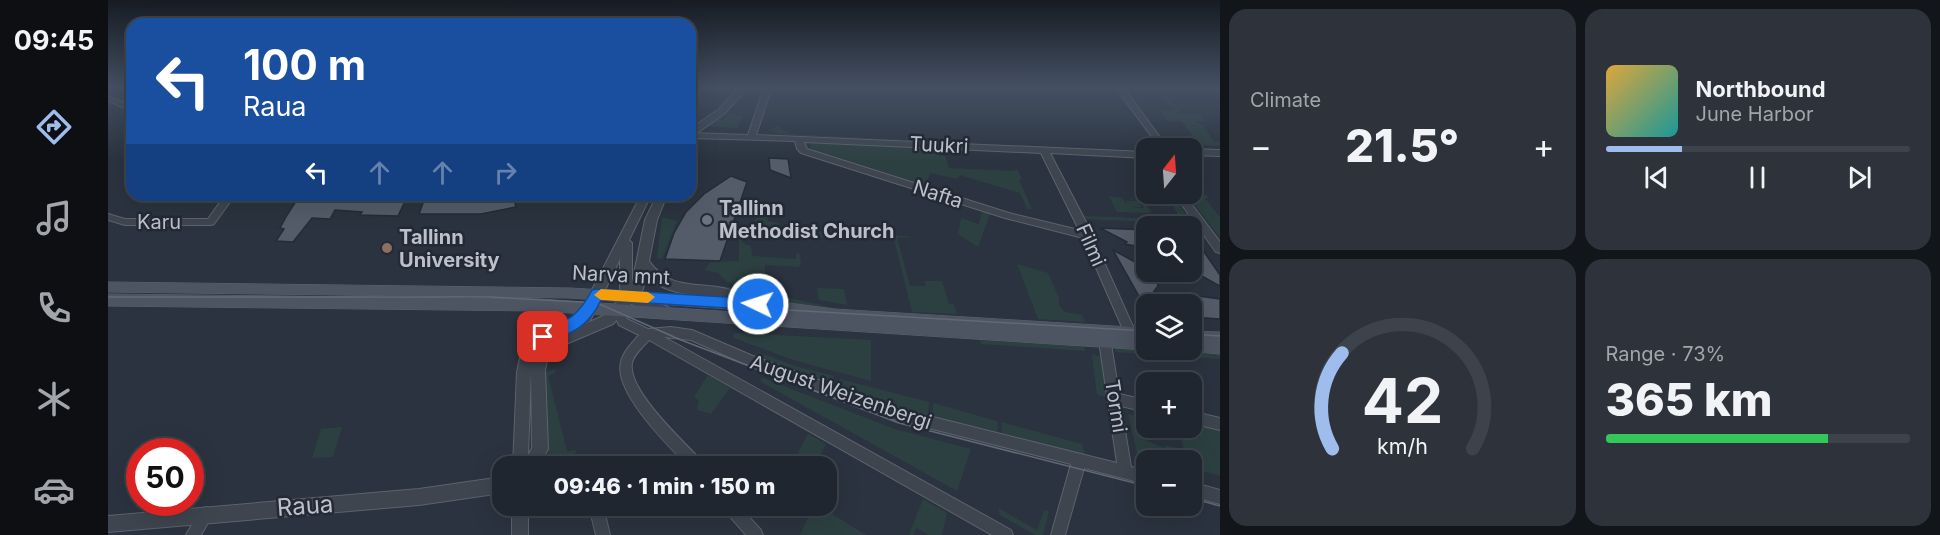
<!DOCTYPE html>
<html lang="en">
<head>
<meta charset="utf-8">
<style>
	:root { --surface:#20262f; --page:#2d323b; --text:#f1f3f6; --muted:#a2a5aa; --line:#3d434b; --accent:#9ebcec }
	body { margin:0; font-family:Inter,sans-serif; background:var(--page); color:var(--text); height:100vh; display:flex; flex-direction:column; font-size:22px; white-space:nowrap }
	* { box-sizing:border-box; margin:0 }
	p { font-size:20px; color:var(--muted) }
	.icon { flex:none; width:33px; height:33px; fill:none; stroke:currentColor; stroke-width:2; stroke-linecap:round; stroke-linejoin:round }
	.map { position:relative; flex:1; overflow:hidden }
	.sheet { display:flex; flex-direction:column; gap:9px; padding:9px; background:#12151a; width:720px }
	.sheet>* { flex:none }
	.guide { position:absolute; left:18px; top:18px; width:570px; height:183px; border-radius:18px; box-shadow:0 6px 24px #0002,0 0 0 2px var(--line); background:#1a4fa0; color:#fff; overflow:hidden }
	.needle { width:39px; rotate:17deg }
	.controls { position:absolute; left:1028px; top:138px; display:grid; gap:12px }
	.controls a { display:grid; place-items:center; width:66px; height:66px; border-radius:12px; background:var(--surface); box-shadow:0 6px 24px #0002,0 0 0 2px var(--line); font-size:30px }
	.speed { position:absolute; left:18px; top:438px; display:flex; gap:12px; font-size:30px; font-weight:700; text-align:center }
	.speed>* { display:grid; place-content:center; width:78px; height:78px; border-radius:50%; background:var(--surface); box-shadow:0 6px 24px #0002,0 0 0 2px var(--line); line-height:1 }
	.speed .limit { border:9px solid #d22; background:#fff; color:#111 }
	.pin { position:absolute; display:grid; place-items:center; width:51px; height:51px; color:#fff; margin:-26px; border-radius:12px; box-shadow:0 3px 9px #0006 }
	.me { position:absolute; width:66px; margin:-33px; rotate:274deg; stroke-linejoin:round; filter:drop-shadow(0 0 4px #0008) }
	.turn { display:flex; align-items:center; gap:21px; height:126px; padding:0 18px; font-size:27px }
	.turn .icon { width:78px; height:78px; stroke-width:2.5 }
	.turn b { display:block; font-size:42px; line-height:51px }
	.lanes { display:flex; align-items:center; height:57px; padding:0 18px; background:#0003; justify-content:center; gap:30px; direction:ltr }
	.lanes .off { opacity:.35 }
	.big { font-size:45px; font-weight:800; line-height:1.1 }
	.sheet .tile { flex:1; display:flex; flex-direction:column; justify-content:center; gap:9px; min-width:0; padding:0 21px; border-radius:18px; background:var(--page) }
	.sheet .dial { align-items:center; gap:0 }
	.dial svg { height:156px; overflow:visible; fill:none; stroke:var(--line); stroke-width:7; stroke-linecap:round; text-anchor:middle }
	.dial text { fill:var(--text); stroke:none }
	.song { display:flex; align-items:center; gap:18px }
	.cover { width:72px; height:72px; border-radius:9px; background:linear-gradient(135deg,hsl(40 70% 55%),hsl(180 70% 35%)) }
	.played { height:6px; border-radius:3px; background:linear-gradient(90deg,var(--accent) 25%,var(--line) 25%) }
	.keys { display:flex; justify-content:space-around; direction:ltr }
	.heat { display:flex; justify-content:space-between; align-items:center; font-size:33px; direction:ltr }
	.charge { height:9px; border-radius:4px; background:linear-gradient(90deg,#34c759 73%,var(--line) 0) }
	.sheet .tiles { flex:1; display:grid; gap:9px; grid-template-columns:repeat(2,1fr) }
	.trip { position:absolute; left:384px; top:456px; width:345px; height:60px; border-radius:18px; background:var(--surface); box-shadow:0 6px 24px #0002,0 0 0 2px var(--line); font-weight:800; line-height:60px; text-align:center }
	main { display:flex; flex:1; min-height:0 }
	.tabs { display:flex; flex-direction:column; width:108px; justify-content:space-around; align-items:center; background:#0d0f13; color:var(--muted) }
	.tabs .icon { width:42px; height:42px }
	.tabs .current { color:var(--accent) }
	.tabs b { font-size:27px; color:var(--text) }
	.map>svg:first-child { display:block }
	.green { fill:#2d4041 }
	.building { fill:#545c69; stroke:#252c37; stroke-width:1.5 }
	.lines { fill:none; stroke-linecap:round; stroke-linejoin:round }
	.minor-casing { stroke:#5c636d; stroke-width:2 }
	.tertiary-casing { stroke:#5c636d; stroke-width:2 }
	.secondary-casing { stroke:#5c636d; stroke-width:1 }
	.minor { fill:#3e454f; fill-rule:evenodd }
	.tertiary { fill:#3e454f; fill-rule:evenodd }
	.secondary { fill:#4d5462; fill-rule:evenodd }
	.tram { stroke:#616976; stroke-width:1.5 }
	.route { fill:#1a73e8; stroke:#114b97; stroke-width:1.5 }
	.slow { fill:#f59e0b }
	.worship-dot { fill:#6b7280; stroke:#232a35; stroke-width:2 }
	.education-dot { fill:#8d6e63; stroke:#232a35; stroke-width:2 }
	.labels { text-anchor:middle; stroke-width:5; stroke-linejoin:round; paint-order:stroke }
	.street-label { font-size:20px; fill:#bbc0ca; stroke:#232a35 }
	.poi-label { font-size:20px; font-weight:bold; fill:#bbc0ca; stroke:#232a35; text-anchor:start }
	.near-street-label { font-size:24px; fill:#bbc0ca; stroke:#232a35 }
</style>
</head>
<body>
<main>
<nav class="tabs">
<b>09:45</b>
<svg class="icon current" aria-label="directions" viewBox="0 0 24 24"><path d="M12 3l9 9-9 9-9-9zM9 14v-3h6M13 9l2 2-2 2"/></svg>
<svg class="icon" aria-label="music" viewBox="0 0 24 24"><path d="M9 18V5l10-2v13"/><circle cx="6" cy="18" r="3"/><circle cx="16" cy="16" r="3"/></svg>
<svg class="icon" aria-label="phone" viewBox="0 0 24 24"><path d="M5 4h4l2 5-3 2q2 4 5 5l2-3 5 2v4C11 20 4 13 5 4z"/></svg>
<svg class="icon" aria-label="climate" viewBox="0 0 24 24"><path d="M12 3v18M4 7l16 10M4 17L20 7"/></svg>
<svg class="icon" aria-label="car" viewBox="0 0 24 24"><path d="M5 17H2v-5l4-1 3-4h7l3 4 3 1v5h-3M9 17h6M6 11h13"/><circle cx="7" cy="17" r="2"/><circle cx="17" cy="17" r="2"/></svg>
</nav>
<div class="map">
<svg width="1112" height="535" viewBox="0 0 1112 535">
	<rect width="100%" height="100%" fill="#2a333f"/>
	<g class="green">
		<polygon points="1048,87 1071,108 1072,112 1067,114 1091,114 1097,121 1087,121 1095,125 1106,142 1112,142 1112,146 1065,143 1064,141 1089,141 1073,121 1060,121 1051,110 1067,111"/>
		<polygon points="622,113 635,116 629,128 598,126 610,119 615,120"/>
		<polygon points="670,126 681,134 917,146 680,135 660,131"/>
		<polygon points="705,143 829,149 832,156 837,156 841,168 905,171 909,169 914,179 911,180 924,209 919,209 912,193 852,175 849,179 822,173 818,185 703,149 701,145"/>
		<polygon points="1083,191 1086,194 1098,195 1101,198 1097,198 1112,218 1112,238 1079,194 1083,194"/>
		<polygon points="1001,196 1014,198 1020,206 1018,201 1030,201 1034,207 1022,208 1036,208 1032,200 1017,198 1036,199 1043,213 1009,212"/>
		<polygon points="1061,200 1068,201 1085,224 979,219 977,216 1080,220 1045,218 1043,214 1071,216"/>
		<polygon points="657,204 663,207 660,221 670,223 672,229 735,233 740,238 634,235 635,243 643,246 644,256 688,259 688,253 692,254 693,264 690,267 657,265 657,284 667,285 668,292 619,282 610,273 597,270 602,262 631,261 631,227 643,228"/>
		<polygon points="874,212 882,214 870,247 850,234 853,218 871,224"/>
		<polygon points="554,217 569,221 554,259 549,258"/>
		<polygon points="785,235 806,237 789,238 802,286 818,286 816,281 834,281 841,304 846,304 849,314 804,312"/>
		<polygon points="909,264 940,273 951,298 951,305 957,312 974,315 977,322 930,319"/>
		<polygon points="606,286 632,287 739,311 710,310"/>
		<polygon points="709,288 736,289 739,305 711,300"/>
		<polygon points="628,333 763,340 763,381 685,360 626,338 625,334"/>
		<polygon points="872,340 975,346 978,351 873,344"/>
		<polygon points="1007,348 1112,354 1112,359 1007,352"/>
		<polygon points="650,352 687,366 726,376 727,385 654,358 645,357"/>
		<polygon points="984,355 993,356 999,397 989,395"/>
		<polygon points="447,369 447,373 440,376 459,451 469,450 465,456 442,457 440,453 437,372"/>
		<polygon points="600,375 622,388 603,414 589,410 591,401 586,397"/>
		<polygon points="655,378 787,429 863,449 849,491 655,383 652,379"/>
		<polygon points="732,379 821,402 820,417 731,386"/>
		<polygon points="825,403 889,421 890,432 824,417"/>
		<polygon points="1020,414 1032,416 1037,440 1057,448 1057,445 1076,450 1072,433 1092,438 1088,422 1112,428 1112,476 1083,468 1083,460 1056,460 1029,453"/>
		<polygon points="893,422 974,444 977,454 969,455 894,433"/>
		<polygon points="234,427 225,457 204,458 213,429"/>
		<polygon points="700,434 718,444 706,466 683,466"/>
		<polygon points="815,499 839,513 834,535 821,535 808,528 805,535 801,535"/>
		<polygon points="705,506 711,506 758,535 692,535"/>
		<polygon points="890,508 929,530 936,510 941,511 935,535 927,535 892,515"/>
	</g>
	<g class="building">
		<polygon points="661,158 680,159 683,178 662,170"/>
		<polygon points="623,176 639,182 612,261 557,259 566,233 578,212 596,194"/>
		<polygon points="192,195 300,195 290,216 252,215 254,212 227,210 222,219 204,218 185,242 168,241 176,229 172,228 179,215"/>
		<polygon points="318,195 405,195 408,207 373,214 311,214"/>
		<polygon points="992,228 1038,230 1038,248 1017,244 1019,242"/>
		<polygon points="1083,240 1092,246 1112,275 1112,286 1083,270"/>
		<polygon points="1005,250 1038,268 1038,272 1043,272 1048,277 1050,286 1038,302 1032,298"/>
		<polygon points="1083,295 1112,299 1112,319 1083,317 1083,304 1068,304"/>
	</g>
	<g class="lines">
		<defs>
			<g id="minor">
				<path d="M656,87H664L648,135L1038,152V158L942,153L978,222L1031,340L1029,343L1025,345L1021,343L975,238L897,218L693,153L689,149L687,141L582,138L583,133L640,135ZM696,142L933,153L971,230L901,213L699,149Z"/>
				<polygon points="1007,87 1015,87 1060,148 1052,148"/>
				<polygon points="1107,87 1112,87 1112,89 1108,89"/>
				<polygon points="0,96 24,106 24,111 0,101"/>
				<polygon points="1083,149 1112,150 1112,156 1083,155"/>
				<polygon points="1066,194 1076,194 1112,242 1112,253 1108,252"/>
				<polygon points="117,195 127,195 106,224 103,225 17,225 0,220 0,214 17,219 100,219"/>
				<polygon points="431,301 435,302 437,305 429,347 427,350 423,352 419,350 417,347 425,305 427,302"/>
				<path d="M510,306L514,307L519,319L540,329L563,327L584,330L645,356L785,407L1009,463L991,341L993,338L1003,334L1007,336L1009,339L1007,342L1003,344L1011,394L1038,400V412L1013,406L1023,467L1038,470V484L976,468L957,535H943L963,464L785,419L637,364L583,340L556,337L903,530L905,535H884L541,340C535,347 526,354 524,363C519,390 576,442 594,461L596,466H580C561,446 505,392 513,362C515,352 524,343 531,335L511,325L504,310L506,307Z"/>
				<polygon points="1083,411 1112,418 1112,430 1083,423"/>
				<polygon points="1083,482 1112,490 1112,504 1083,496"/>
				<polygon points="481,506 495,506 502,535 488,535"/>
				<polygon points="615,506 631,506 653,530 655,535 638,535 617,511"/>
				<polygon points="98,507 103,509 105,514 93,535 78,535 93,509"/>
			</g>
			<g id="tertiary">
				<polygon points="585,87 593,87 587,102 582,105 582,92"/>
				<polygon points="632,87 641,87 616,114 589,133 585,140 582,141 582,129 610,110"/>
				<path d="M533,195H543L521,240L524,243V283L537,220L549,195H559L549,220L541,261C560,287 580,283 609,287C623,289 637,294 650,299L652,303L650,307L646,308C637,305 628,301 619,299C591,293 559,298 538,275L535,289L531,295L560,307L561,311L560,315L555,316L523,304L505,324L451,347L440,357L437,370L440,449L436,456L474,455L479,457L482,462L480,466H405L409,372L413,353L430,333L461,321L472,313ZM512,259V289L516,295L495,316L477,324L482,321ZM423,371L424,448L420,456L423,372Z"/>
				<polygon points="394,477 394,493 311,505 0,532 0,516 311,489"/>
				<rect x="404" y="506" width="16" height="29"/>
			</g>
			<g id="secondary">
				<polygon points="0,282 462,288 650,299 726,309 1038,328 1038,350 1040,350 1038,350 431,311 0,306 0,294 431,299 686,316 650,311 462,298 0,292"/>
				<polygon points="1083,331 1112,332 1112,354 1078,351 1077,350 1083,350"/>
			</g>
		</defs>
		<use href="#minor" class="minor-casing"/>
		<use href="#tertiary" class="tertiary-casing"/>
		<use href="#secondary" class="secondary-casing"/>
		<use href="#minor" class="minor"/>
		<use href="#tertiary" class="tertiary"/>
		<use href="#secondary" class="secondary"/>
		<g class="tram">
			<polyline points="0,297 382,297 489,303 573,340 791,423 1038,486"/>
			<polyline points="493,299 1038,331"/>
			<polyline points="1083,334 1112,336"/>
			<polyline points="1083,498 1112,506"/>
		</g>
	</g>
	<linearGradient id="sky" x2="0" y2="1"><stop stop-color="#171c23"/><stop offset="0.54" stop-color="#445063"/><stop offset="1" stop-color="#445063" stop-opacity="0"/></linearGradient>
	<rect width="1112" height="162" fill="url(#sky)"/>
	<path class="route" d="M489,289L650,299L657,304L650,310L493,300C480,328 463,334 435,343L429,341L427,337L429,333C458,321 469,319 484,290Z"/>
	<polygon class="slow" points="493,289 540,292 547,297 540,303 493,300 486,295"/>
	<circle class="worship-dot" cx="599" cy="220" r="6"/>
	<circle class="education-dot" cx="279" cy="248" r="6"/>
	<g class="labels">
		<g class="street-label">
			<text transform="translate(831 145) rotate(3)" y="7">Tuukri</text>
			<text transform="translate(830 194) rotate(18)" y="7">Nafta</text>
			<text x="51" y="229">Karu</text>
			<text transform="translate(983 245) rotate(66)" y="7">Filmi</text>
			<text transform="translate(513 275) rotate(3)" y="7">Narva mnt</text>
			<text transform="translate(733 392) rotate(19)" y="7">August Weizenbergi</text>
			<text transform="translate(1008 406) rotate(81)" y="7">Tormi</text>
		</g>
		<g class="poi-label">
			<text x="611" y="215">Tallinn<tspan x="611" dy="23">Methodist Church</tspan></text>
			<text x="291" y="244">Tallinn<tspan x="291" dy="23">University</tspan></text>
		</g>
		<g class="near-street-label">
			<text transform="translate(197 506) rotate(-4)" y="8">Raua</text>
		</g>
	</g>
</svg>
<div class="controls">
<a><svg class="needle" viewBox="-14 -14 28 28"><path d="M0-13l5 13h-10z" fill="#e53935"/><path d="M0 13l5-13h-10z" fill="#a2a5aa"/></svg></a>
<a><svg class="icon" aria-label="search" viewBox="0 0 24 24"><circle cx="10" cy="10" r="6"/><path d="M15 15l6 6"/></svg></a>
<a><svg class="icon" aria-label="layers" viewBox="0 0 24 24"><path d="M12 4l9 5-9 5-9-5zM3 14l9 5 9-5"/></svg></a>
<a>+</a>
<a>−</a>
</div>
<div class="speed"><div class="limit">50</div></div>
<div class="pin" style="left:435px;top:337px;background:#d93025"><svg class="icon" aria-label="arrive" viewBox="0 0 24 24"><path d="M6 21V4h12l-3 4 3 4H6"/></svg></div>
<svg class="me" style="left:650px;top:304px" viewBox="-20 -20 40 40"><circle r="17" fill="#1a73e8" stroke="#fff" stroke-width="3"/><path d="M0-11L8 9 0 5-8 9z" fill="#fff"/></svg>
<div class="trip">09:46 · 1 min · 150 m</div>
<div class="guide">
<div class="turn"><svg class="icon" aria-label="left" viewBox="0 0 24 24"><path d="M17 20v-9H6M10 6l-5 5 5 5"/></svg><div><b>100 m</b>Raua</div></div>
<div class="lanes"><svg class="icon" aria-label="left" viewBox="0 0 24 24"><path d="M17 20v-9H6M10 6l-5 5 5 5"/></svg><svg class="icon off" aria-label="ahead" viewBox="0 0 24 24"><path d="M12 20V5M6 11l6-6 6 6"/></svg><svg class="icon off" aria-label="ahead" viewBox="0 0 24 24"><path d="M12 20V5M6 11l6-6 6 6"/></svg><svg class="icon off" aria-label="right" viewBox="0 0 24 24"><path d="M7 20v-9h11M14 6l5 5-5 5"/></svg></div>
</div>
</div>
<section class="sheet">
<div class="tiles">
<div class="tile"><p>Climate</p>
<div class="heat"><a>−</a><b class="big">21.5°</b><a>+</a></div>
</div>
<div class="tile">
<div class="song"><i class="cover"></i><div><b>Northbound</b><p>June Harbor</p></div></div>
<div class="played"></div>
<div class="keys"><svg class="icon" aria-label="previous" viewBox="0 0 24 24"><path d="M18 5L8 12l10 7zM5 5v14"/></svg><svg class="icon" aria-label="pause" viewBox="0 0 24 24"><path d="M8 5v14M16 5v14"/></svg><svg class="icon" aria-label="next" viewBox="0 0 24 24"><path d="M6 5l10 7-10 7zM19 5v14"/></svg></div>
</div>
<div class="tile dial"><svg viewBox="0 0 100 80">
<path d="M14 69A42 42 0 1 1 86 69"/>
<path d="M14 69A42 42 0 0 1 19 20" stroke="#9ebcec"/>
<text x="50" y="56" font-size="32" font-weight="700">42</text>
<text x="50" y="72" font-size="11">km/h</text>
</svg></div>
<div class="tile"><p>Range · 73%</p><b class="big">365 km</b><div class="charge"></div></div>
</div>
</section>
</main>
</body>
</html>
